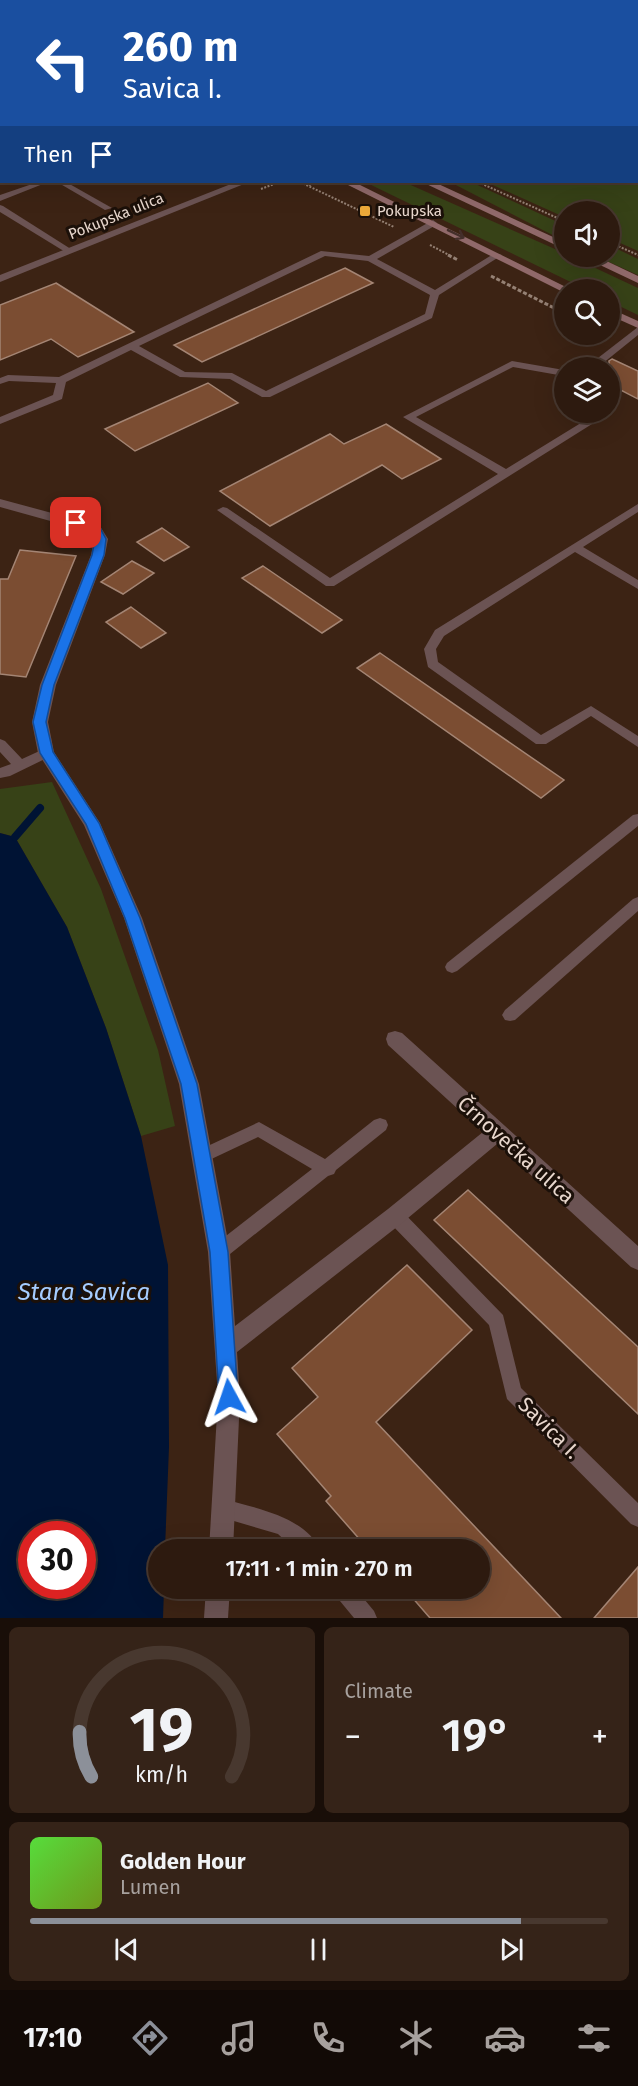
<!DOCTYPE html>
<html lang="en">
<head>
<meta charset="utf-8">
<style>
	:root { --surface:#2d1a0f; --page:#352318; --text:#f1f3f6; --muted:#a7a19e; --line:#48382f; --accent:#8c9099 }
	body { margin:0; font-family:"Fira Sans",sans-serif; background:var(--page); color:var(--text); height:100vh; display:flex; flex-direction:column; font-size:22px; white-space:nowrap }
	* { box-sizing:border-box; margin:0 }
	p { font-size:20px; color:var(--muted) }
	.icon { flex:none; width:33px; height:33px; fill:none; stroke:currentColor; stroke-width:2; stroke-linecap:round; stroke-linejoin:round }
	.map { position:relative; height:1618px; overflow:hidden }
	.details { display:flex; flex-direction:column; gap:9px; padding:9px; background:#190e08; flex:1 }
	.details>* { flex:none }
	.top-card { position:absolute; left:0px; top:0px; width:639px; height:183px; box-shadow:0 6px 24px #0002,0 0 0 2px var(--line); background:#1a4fa0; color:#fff; overflow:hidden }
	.buttons { position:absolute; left:554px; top:201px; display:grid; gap:12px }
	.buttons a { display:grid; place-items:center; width:66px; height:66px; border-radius:50%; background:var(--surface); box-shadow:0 6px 24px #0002,0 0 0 2px var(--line); font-size:30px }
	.speed { position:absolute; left:18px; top:1521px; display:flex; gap:12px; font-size:30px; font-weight:700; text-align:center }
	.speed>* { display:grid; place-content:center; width:78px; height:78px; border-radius:50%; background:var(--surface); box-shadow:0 6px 24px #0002,0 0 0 2px var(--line); line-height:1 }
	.speed .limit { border:9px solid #d22; background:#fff; color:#111 }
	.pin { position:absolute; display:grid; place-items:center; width:51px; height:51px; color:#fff; margin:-26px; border-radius:12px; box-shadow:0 3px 9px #0006 }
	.me { position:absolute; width:66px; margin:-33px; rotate:355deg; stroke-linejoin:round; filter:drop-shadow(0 0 4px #0008) }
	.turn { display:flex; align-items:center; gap:21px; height:126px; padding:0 24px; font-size:27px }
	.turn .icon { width:78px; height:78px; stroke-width:2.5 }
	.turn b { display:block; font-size:42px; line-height:51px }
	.then { display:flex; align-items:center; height:57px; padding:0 24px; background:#0003; gap:12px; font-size:22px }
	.big { font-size:45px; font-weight:600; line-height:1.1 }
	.details .tile { flex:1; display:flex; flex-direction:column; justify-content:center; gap:9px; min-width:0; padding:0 21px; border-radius:9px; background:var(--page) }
	.details .dial { align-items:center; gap:0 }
	.dial svg { height:156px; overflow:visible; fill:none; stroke:var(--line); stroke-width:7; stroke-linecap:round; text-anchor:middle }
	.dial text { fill:var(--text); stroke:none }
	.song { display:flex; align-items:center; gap:18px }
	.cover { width:72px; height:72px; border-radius:9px; background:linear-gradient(135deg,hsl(110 70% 55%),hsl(80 70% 35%)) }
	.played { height:6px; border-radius:3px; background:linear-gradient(90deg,var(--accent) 85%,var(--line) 85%) }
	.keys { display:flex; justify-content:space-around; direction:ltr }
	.heat { display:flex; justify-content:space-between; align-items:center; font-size:33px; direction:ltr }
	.details .tiles { flex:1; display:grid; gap:9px; grid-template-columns:1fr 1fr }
	.tile:last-child { grid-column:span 2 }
	.trip { position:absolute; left:148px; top:1539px; width:342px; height:60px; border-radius:30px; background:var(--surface); box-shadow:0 6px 24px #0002,0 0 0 2px var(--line); font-weight:600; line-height:60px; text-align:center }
	.menu { display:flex; height:96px; justify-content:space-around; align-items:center; background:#120a06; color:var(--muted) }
	.menu .icon { width:42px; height:42px }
	.menu .active { color:var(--accent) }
	.menu b { font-size:27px; color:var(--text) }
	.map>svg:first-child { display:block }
	.green { fill:#374217 }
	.water { fill:#001334; fill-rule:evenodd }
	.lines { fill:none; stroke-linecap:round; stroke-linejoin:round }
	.stream { stroke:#001334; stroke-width:8 }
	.building { fill:#7b4d32; stroke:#a48574; stroke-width:1.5 }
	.path-far1 { stroke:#958174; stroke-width:2; stroke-dasharray:2 1.5; stroke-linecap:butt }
	.path { stroke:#958174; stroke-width:3; stroke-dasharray:4 2; stroke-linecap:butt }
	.service { fill:#6b5353; fill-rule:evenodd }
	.minor { fill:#6b5353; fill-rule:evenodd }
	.secondary { fill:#90696a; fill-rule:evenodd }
	.oneway { stroke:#442f2b }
	.route { fill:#1a73e8; stroke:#114b97; stroke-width:1.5 }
	.poi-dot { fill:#eca93a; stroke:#1b1009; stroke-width:2 }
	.labels { text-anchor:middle; stroke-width:6; stroke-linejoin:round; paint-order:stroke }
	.far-poi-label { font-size:15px; fill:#e8d7cd; stroke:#1b1009; text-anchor:start }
	.far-street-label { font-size:15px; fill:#e8d7cd; stroke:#1b1009 }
	.near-street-label { font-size:21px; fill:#e8d7cd; stroke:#1b1009 }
	.near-water-label { font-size:24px; font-style:italic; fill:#a5ccff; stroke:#1b1009 }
</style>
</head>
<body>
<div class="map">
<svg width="638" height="1618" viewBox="0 0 638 1618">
	<rect width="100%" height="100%" fill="#3c2314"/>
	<g class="green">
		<polygon points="358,0 594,0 357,1"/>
		<polygon points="638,169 638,251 609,238 609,212 564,212 564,217 486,182 638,182"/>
		<polygon points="365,182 404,182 564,253 564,256 572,257 638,288 638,315 609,301 609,290 585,289"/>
		<polygon points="450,182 471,182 564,225 564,241"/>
		<polygon points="609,245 638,259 638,275 598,257 609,256"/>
		<polygon points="52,782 101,889 158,1050 175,1126 141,1136 106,1028 67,927 15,837 0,833 0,789"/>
	</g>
	<path class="water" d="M0,833L15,837L67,927L106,1028L141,1136L168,1265L169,1447L165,1549L159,1550V1588L164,1589L163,1618H0ZM32,1534H82V1586H32Z"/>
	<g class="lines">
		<polyline class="stream" points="15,837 40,808"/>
	</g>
	<g class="building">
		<polygon points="345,268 373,283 202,362 174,345"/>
		<polygon points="56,283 134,332 78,357 51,339 0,360 0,305"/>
		<polygon points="612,359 638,371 638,399 609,384 609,361"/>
		<polygon points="208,383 238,403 135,451 105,429"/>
		<polygon points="386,424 441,459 402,479 382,465 270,526 220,491 330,434 344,444"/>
		<polygon points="162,528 189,547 164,561 137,542"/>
		<polygon points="20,550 76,556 26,677 0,674 0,579 8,579"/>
		<polygon points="132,561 154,573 123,594 101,582"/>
		<polygon points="263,566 342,620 322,633 242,578"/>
		<polygon points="131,607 166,633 141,648 106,622"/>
		<polygon points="380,653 564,780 541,798 357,668"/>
		<polygon points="468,1190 638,1347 638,1414 434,1220"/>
		<polygon points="407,1265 472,1330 376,1422 561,1618 430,1618 404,1588 480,1588 480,1550 369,1550 326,1501 331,1496 277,1434 318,1397 292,1368"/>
		<polygon points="638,1567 638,1618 594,1618"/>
	</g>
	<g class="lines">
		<g class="path-far1">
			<polyline points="300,182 394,227"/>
			<polyline points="478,182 564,221"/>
			<polyline points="309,185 319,182"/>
			<polyline points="261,189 279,182"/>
			<polyline points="609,242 638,255"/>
			<polyline points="430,245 451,256"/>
		</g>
		<g class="path">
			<polyline points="448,255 458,260"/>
			<polyline points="491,276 564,313"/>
		</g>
		<g class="service">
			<polygon points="0,23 2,23 0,28"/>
			<polygon points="0,54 2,54 0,59"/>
			<polygon points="0,72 2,72 0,77"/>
			<rect x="0" y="99" width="2" height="5"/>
			<rect x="0" y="129" width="2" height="4"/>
			<polygon points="38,182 48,182 0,201 0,195"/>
			<polygon points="57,182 66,182 112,208 105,210"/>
			<polygon points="0,205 3,206 74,251 67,253 0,212"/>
			<path d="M433,220L437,223L436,225L377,259L435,290L495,253L502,255L439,295L432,318L270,397H262L230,379L180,377L131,350L66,382L62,399L0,424V417L53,395L56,383L9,381L0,384V378L8,375L59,377L321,251L369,256ZM325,256L368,261L430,295L425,314L266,391L232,373L185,372L139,346Z"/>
			<polygon points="638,327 638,335 597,368 585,368"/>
			<polygon points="512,361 564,370 564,376 513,367 416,417 506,469 589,418 587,412 597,412 600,419 334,586 326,586 217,510 223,507 227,508 330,578 498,474 403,417"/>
			<polygon points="638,504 638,512 583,547 638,580 638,589 575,552 444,636 436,649 438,662 541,735 591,706 638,736 638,747 591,716 546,744 536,744 428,667 424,649 435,630"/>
			<polygon points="0,739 5,741 22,759 46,748 53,753 51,756 10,776 0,778 0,768 11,764 0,752"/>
			<polygon points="638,814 638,826 457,971 452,973 447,971 445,967 447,963 633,815"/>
			<polygon points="638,897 638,911 515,1020 510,1021 505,1020 502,1015 505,1010 633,899"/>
			<polygon points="380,1118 386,1120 388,1125 386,1130 336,1170 334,1174 328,1176 225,1258 219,1260 213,1258 210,1252 213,1246 312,1169 258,1137 203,1163 197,1161 195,1156 197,1151 259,1122 325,1159 374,1120"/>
			<polygon points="395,1208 401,1210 503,1315 521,1388 638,1503 638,1527 631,1524 507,1399 489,1325 389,1222 387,1216 389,1210"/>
			<path d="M224,1499C255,1508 306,1517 320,1550H295L278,1534L217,1516L214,1509L217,1502Z"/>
			<polygon points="332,1588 355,1588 374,1611 377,1618 354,1618 335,1595"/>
		</g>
		<g class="minor">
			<polygon points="87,0 97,0 98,2 88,2"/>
			<polygon points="236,182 249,182 0,282 0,275"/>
			<polygon points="0,499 100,526 108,539 105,555 56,685 48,722 54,752 100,823 142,918 199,1084 230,1252 235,1326 388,1209 483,1132 388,1045 386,1039 388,1033 395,1031 402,1033 638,1246 638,1270 631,1267 497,1144 402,1223 237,1352 240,1397 233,1550 209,1550 218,1397 208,1252 179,1084 124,918 84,825 38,753 32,722 40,685 91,555 94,539 90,532 0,507"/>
			<polygon points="206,1588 230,1588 228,1618 204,1618"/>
		</g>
		<g class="secondary">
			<polygon points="37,0 47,0 48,2 38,2"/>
			<polygon points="0,8 2,9 2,14 0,14"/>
			<polygon points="342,182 354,182 572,290 564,290 563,292"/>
			<polygon points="422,182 434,182 564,242 564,249"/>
			<polygon points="581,256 596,256 638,276 638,283"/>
			<polygon points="609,308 638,321 638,328 609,315"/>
		</g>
	</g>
	<defs><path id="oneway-shaft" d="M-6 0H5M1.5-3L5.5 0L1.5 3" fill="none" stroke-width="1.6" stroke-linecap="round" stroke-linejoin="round" transform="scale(1.5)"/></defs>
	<use class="oneway" href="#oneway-shaft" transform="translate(456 234) rotate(26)"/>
	<polygon class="route" points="76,520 99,526 106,539 104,555 54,685 46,722 53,752 99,823 140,918 197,1084 228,1252 238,1397 235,1404 229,1407 222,1404 219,1397 210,1252 181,1084 125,918 86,824 40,753 33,722 42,685 92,555 95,539 90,531 72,526 70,523"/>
	<rect class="poi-dot" x="359" y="205" width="12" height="12" rx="3"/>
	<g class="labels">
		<g class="far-poi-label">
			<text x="377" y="216">Pokupska</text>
		</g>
		<g class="far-street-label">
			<text transform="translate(116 216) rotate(-22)" y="5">Pokupska ulica</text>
		</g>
		<g class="near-street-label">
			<text transform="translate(516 1150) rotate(42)" y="7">Črnovečka ulica</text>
			<text transform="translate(549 1428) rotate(45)" y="7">Savica I.</text>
		</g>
		<g class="near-water-label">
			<text x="84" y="1300">Stara Savica</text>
		</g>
	</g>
</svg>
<div class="buttons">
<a><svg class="icon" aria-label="sound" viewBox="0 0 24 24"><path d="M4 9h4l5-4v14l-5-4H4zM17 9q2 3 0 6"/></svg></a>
<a><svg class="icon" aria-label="search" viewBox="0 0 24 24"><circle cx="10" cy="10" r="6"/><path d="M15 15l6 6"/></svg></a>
<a><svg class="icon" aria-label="layers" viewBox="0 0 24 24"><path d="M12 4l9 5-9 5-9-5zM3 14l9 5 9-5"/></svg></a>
</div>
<div class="speed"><div class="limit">30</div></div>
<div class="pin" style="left:76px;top:523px;background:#d93025"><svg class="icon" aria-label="arrive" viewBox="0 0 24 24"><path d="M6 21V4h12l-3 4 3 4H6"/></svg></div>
<svg class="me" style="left:229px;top:1397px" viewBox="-20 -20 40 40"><path d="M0-17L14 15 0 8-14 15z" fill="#1a73e8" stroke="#fff" stroke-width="4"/></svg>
<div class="trip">17:11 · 1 min · 270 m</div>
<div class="top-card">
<div class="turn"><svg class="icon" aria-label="left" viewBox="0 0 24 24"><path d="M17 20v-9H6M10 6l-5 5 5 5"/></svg><div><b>260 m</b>Savica I.</div></div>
<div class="then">Then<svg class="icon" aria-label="arrive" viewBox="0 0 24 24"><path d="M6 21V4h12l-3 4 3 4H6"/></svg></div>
</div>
</div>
<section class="details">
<div class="tiles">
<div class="tile dial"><svg viewBox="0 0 100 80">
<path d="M14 69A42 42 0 1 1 86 69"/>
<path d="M14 69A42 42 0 0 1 8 46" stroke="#8c9099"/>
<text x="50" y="56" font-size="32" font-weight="700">19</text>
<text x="50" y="72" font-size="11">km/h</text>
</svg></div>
<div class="tile"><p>Climate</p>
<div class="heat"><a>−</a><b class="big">19°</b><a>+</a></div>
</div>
<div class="tile">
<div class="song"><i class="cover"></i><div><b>Golden Hour</b><p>Lumen</p></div></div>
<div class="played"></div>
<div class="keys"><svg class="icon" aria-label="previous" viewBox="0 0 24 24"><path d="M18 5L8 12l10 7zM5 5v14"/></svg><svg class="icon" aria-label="pause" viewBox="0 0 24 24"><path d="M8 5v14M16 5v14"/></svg><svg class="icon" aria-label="next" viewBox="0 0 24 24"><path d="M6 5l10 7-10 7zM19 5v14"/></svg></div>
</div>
</div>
</section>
<nav class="menu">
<b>17:10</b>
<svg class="icon active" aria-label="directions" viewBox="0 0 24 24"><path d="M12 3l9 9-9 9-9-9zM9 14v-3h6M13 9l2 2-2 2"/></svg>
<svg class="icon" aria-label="music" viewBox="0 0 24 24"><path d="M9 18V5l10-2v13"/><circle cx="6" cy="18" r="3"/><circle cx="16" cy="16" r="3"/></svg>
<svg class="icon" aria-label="phone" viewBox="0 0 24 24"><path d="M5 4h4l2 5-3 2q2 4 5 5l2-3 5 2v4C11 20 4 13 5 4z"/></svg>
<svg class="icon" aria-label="climate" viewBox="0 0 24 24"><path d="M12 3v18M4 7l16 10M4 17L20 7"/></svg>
<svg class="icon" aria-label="car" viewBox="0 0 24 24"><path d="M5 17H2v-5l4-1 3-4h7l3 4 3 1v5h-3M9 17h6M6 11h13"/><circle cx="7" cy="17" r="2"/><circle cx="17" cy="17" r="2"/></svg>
<svg class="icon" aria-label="filters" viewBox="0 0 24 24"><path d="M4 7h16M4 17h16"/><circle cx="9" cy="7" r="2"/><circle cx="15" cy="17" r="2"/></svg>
</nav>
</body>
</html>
